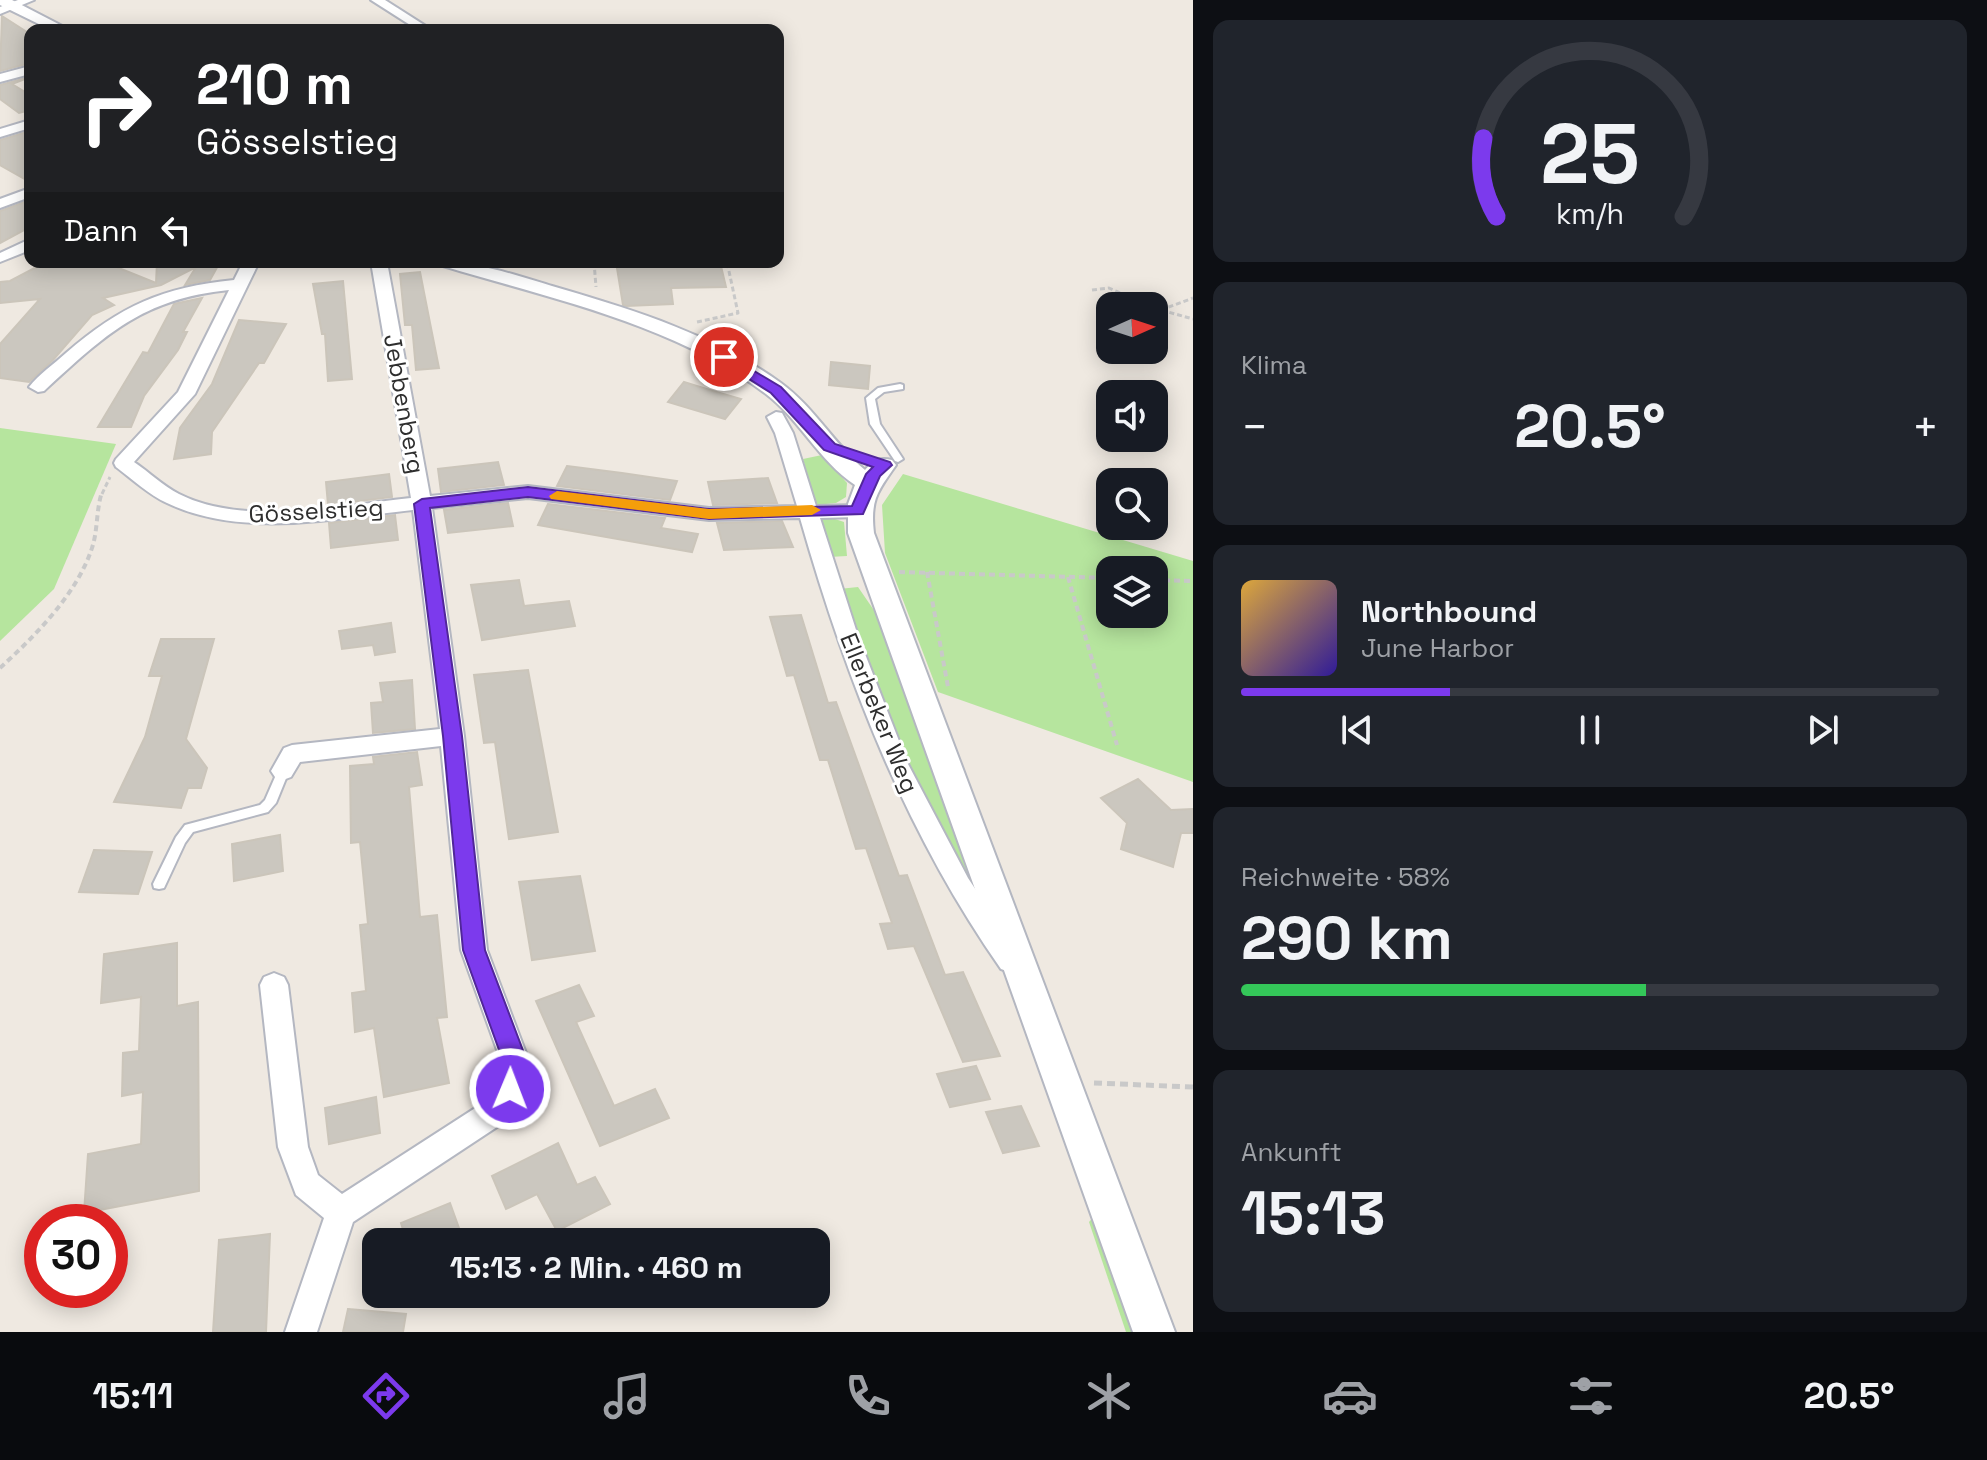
<!DOCTYPE html>
<html lang="de">
<head>
<meta charset="utf-8">
<style>
	:root { --surface:#171b24; --page:#20242c; --text:#f1f3f6; --muted:#9ea1a6; --line:#363941; --accent:#7c3aed }
	body { margin:0; font-family:"Space Grotesk",sans-serif; background:var(--page); color:var(--text); height:100vh; display:flex; flex-direction:column; font-size:30px; white-space:nowrap }
	* { box-sizing:border-box; margin:0 }
	p { font-size:26px; color:var(--muted) }
	.icon { flex:none; width:44px; height:44px; fill:none; stroke:currentColor; stroke-width:2; stroke-linecap:round; stroke-linejoin:round }
	.map { position:relative; flex:1; overflow:hidden }
	.panel { display:flex; flex-direction:column; gap:20px; padding:20px; background:#0d0f14; width:794px }
	.panel>* { flex:none }
	.top-card { position:absolute; left:24px; top:24px; width:760px; height:244px; border-radius:16px; box-shadow:0 4px 20px #0003; background:#202124; color:#fff; overflow:hidden }
	.needle { width:52px; rotate:87deg }
	.fabs { position:absolute; left:1096px; top:292px; display:grid; gap:16px }
	.fabs a { display:grid; place-items:center; width:72px; height:72px; border-radius:16px; background:var(--surface); box-shadow:0 4px 20px #0003; font-size:40px }
	.speed { position:absolute; left:24px; top:1204px; display:flex; gap:16px; font-size:40px; font-weight:700; text-align:center }
	.speed>* { display:grid; place-content:center; width:104px; height:104px; border-radius:50%; background:var(--surface); box-shadow:0 4px 20px #0003; line-height:1 }
	.speed .limit { border:12px solid #d22; background:#fff; color:#111 }
	.pin { position:absolute; display:grid; place-items:center; width:68px; height:68px; color:#fff; margin:-34px; border:4px solid #fff; border-radius:50%; box-shadow:0 2px 8px #0007 }
	.me { position:absolute; width:88px; margin:-44px; rotate:1deg; stroke-linejoin:round; filter:drop-shadow(0 0 6px #0008) }
	.turn { display:flex; align-items:center; gap:28px; height:168px; padding:0 40px; font-size:36px }
	.turn .icon { width:104px; height:104px; stroke-width:2.5 }
	.turn b { display:block; font-size:56px; line-height:68px }
	.then { display:flex; align-items:center; height:76px; padding:0 40px; background:#0003; gap:16px; font-size:30px }
	.big { font-size:60px; font-weight:700; line-height:1.1 }
	.panel .widget { flex:1; display:flex; flex-direction:column; justify-content:center; gap:12px; min-width:0; padding:0 28px; border-radius:16px; background:var(--page) }
	.panel .dial { align-items:center; gap:0 }
	.dial svg { height:208px; overflow:visible; fill:none; stroke:var(--line); stroke-width:7; stroke-linecap:round; text-anchor:middle }
	.dial text { fill:var(--text); stroke:none }
	.song { display:flex; align-items:center; gap:24px }
	.cover { width:96px; height:96px; border-radius:12px; background:linear-gradient(135deg,hsl(40 70% 55%),hsl(250 70% 35%)) }
	.played { height:8px; border-radius:4px; background:linear-gradient(90deg,var(--accent) 30%,var(--line) 30%) }
	.keys { display:flex; justify-content:space-around; direction:ltr }
	.heat { display:flex; justify-content:space-between; align-items:center; font-size:44px; direction:ltr }
	.charge { height:12px; border-radius:6px; background:linear-gradient(90deg,#34c759 58%,var(--line) 0) }
	.trip { position:absolute; left:362px; top:1228px; width:468px; height:80px; border-radius:16px; background:var(--surface); box-shadow:0 4px 20px #0003; font-weight:700; line-height:80px; text-align:center }
	.tabs { display:flex; height:128px; justify-content:space-around; align-items:center; background:#090b0e; color:var(--muted) }
	.tabs .icon { width:56px; height:56px }
	.tabs .selected { color:var(--accent) }
	.tabs b { font-size:36px; color:var(--text) }
	main { display:flex; flex:1; min-height:0 }
	.map>svg:first-child { display:block }
	.green { fill:#b6e59e; fill-rule:evenodd }
	.building { fill:#cbc7bf; stroke:#cbc5ba; stroke-width:2 }
	.lines { fill:none; stroke-linecap:round; stroke-linejoin:round }
	.service-casing { stroke:#b4b7c1; stroke-width:4 }
	.minor-casing { stroke:#b4b7c1; stroke-width:4 }
	.tertiary-casing { stroke:#b4b7c1; stroke-width:4 }
	.path-far2 { stroke:#c9c9c9; stroke-width:3; stroke-dasharray:5 3; stroke-linecap:butt }
	.path-far1 { stroke:#c9c9c9; stroke-width:4; stroke-dasharray:6 4; stroke-linecap:butt }
	.path { stroke:#c9c9c9; stroke-width:5; stroke-dasharray:8 5; stroke-linecap:butt }
	.service { fill:#fff; fill-rule:evenodd }
	.minor { fill:#fff; fill-rule:evenodd }
	.tertiary { fill:#fff; fill-rule:evenodd }
	.route { fill:#7c3aed; stroke:#51269a; stroke-width:2 }
	.slow { fill:#f59e0b }
	.labels { text-anchor:middle; stroke-width:6; stroke-linejoin:round; paint-order:stroke }
	.street-label { font-size:24px; fill:#2e2e2e; stroke:#fff }
</style>
</head>
<body>
<main>
<div class="map">
<svg width="1193" height="1332" viewBox="0 0 1193 1332">
	<rect width="100%" height="100%" fill="#efe9e1"/>
	<g class="green">
		<polygon points="0,428 116,444 54,589 0,641"/>
		<polygon points="822,455 847,483 846,497 836,503 816,505 803,459"/>
		<path d="M903,474L1193,561V782L938,692L885,553L882,505ZM1154,570V614H1110V570Z"/>
		<polygon points="826,516 844,522 847,556 829,557 820,519"/>
		<polygon points="858,587 880,619 979,888 969,889 912,779 839,589"/>
		<polygon points="1097,1213 1138,1332 1126,1332 1089,1222"/>
	</g>
	<g class="building">
		<polygon points="2,16 30,34 30,63 0,71"/>
		<polygon points="30,77 12,84 30,95 30,110 19,113 0,99 0,85"/>
		<polygon points="30,131 30,182 0,165 0,140"/>
		<polygon points="30,200 30,227 0,243 0,211"/>
		<polygon points="46,262 104,262 156,283 157,262 220,262 210,280 185,285 196,267 161,285 103,298 114,305 92,315 53,360 29,382 0,378 0,344 40,299 0,303 0,282 10,281"/>
		<polygon points="616,262 720,262 726,287 671,288 673,304 626,306 623,305"/>
		<polygon points="420,272 430,323 439,368 416,370 412,325 405,325 400,274"/>
		<polygon points="343,281 352,379 328,381 325,334 322,334 313,284"/>
		<polygon points="202,298 183,332 187,332 178,350 144,396 131,427 98,427 143,352 148,353 174,304"/>
		<polygon points="239,320 286,324 264,363 259,363 212,432 211,454 174,459 180,428 212,384"/>
		<polygon points="831,362 870,366 868,389 829,385"/>
		<polygon points="684,382 713,391 741,399 725,419 668,402"/>
		<polygon points="498,462 504,485 441,492 438,469"/>
		<polygon points="567,466 622,473 677,481 670,500 557,486"/>
		<polygon points="389,474 392,497 328,505 326,482"/>
		<polygon points="768,478 777,503 713,505 708,482"/>
		<polygon points="508,503 513,526 448,533 444,510"/>
		<polygon points="548,504 665,518 661,528 698,534 692,552 538,525"/>
		<polygon points="395,515 398,540 331,548 329,523"/>
		<polygon points="782,521 793,547 724,550 717,523"/>
		<polygon points="519,580 524,606 569,601 575,626 482,640 471,585"/>
		<polygon points="801,615 828,703 836,702 899,876 907,875 945,975 963,972 1000,1056 963,1062 914,946 888,949 880,924 892,923 866,848 856,849 828,760 820,760 794,675 787,676 770,617"/>
		<polygon points="391,623 395,652 375,655 373,645 342,649 339,631"/>
		<polygon points="161,639 214,639 186,739 207,768 201,788 188,788 181,808 114,802 145,737 162,676 149,676"/>
		<polygon points="528,670 558,832 509,839 495,742 484,743 474,675"/>
		<polygon points="412,680 415,729 373,733 371,703 383,702 380,683"/>
		<polygon points="417,752 422,785 409,787 420,917 437,915 447,1017 437,1018 449,1083 384,1097 374,1028 355,1032 352,993 366,991 360,925 368,924 360,842 351,843 350,766 374,764 373,757"/>
		<polygon points="1138,779 1171,810 1193,809 1193,833 1181,833 1173,867 1121,849 1127,823 1101,798"/>
		<polygon points="280,835 283,871 234,881 232,844"/>
		<polygon points="94,850 152,852 138,894 79,892"/>
		<polygon points="580,876 595,951 532,960 519,882"/>
		<polygon points="177,943 177,1006 198,1002 199,1191 84,1213 88,1154 141,1144 143,1092 122,1096 123,1053 139,1051 141,997 101,1003 104,954"/>
		<polygon points="579,985 594,1016 576,1022 614,1106 655,1089 669,1118 600,1146 536,1001"/>
		<polygon points="976,1066 990,1099 950,1107 937,1074"/>
		<polygon points="376,1097 380,1133 329,1144 325,1108"/>
		<polygon points="1021,1106 1039,1146 1003,1153 986,1112"/>
		<polygon points="558,1143 577,1185 595,1177 610,1204 557,1231 537,1194 506,1209 492,1176"/>
		<polygon points="450,1203 464,1242 407,1242 401,1223"/>
		<polygon points="270,1234 266,1332 213,1332 219,1240"/>
		<polygon points="348,1309 406,1314 403,1332 343,1332"/>
	</g>
	<g class="lines">
		<defs>
			<g id="service">
				<polygon points="900,384 903,385 903,389 884,392 875,399 880,424 903,459 898,462 895,461 870,424 866,398 878,388"/>
				<polygon points="283,766 287,768 289,771 276,803 268,812 193,832 185,843 164,888 159,889 154,888 153,884 176,837 185,825 260,805 265,800 279,768"/>
			</g>
			<g id="minor">
				<polygon points="18,0 34,0 0,14 0,7"/>
				<polygon points="371,0 385,0 432,30 418,30"/>
				<polygon points="30,66 30,74 0,82 0,74"/>
				<polygon points="30,120 30,128 0,137 0,129"/>
				<polygon points="30,188 30,197 0,208 0,199"/>
				<polygon points="30,239 30,250 0,262 0,253"/>
				<path d="M243,262H259L195,394L134,462C149,472 163,486 179,494C244,527 342,505 411,498L371,262H387L430,496L528,486L709,508L797,506L775,433L767,417L776,412L782,413L793,433L816,506L858,505L868,511L858,517L820,518L858,636L908,764L968,878L1023,961L1019,969L1010,972L1001,969C905,832 846,679 800,518L709,520L528,498L432,508L464,736L487,950L529,1061L524,1089L503,1123L353,1222L317,1332H285L324,1218L296,1195L278,1147L260,985L264,977L274,973L284,977L288,985L308,1147L318,1175L342,1194L483,1103L496,1084L501,1061L461,950L441,746L300,762L291,777L283,780L275,777L271,771L284,748L292,745L440,729L413,510C334,518 243,539 167,503C149,495 132,479 116,467L114,463L116,459L178,392L229,290C142,299 106,334 44,391L38,392L29,387C39,374 54,364 66,353C120,306 163,287 234,280Z"/>
			</g>
			<g id="tertiary">
				<polygon points="0,0 12,0 70,30 51,30 0,5"/>
				<path d="M440,262C479,262 515,275 552,286C631,309 713,334 781,383C814,407 834,444 865,470C873,460 880,457 892,460L896,465C878,491 870,499 874,533L1175,1332H1133L848,533V504L855,485C819,461 800,420 766,394C674,324 552,299 443,266Z"/>
			</g>
		</defs>
		<use href="#service" class="service-casing"/>
		<use href="#minor" class="minor-casing"/>
		<use href="#tertiary" class="tertiary-casing"/>
		<g class="path-far2">
			<polyline points="594,262 596,287"/>
			<polyline points="1092,290 1109,288 1150,306"/>
			<polyline points="1154,308 1193,319"/>
			<polyline points="1161,310 1193,298"/>
			<polyline points="697,322 738,313 727,262"/>
			<polyline points="102,494 110,477"/>
		</g>
		<g class="path-far1">
			<polyline points="899,572 1110,578"/>
			<polyline points="927,572 948,687"/>
			<polyline points="1068,577 1117,745"/>
			<polyline points="1154,580 1193,581"/>
			<path d="M0,668C35,636 77,594 92,548C98,530 96,510 102,492"/>
		</g>
		<polyline class="path" points="1094,1083 1193,1087"/>
		<use href="#service" class="service"/>
		<use href="#minor" class="minor"/>
		<use href="#tertiary" class="tertiary"/>
	</g>
	<polygon class="route" points="724,353 781,387 835,444 890,462 892,465 880,476 863,514 709,519 528,497 430,508 462,736 485,950 527,1061 519,1097 510,1100 502,1097 498,1089 503,1061 463,950 443,736 414,504 422,499 528,487 709,509 852,506 866,474 873,467 824,450 771,393 719,360 717,357"/>
	<polygon class="slow" points="557,491 709,509 812,505 821,510 812,515 709,519 551,499 549,496"/>
	<g class="labels">
		<g class="street-label">
			<text transform="translate(404 404) rotate(80)" y="8">Jebbenberg</text>
			<text transform="translate(316 511) rotate(-3)" y="8">Gösselstieg</text>
			<text transform="translate(879 713) rotate(68)" y="8">Ellerbeker Weg</text>
		</g>
	</g>
</svg>
<div class="fabs">
<a><svg class="needle" viewBox="-14 -14 28 28"><path d="M0-13l5 13h-10z" fill="#e53935"/><path d="M0 13l5-13h-10z" fill="#9ea1a6"/></svg></a>
<a><svg class="icon" aria-label="sound" viewBox="0 0 24 24"><path d="M4 9h4l5-4v14l-5-4H4zM17 9q2 3 0 6"/></svg></a>
<a><svg class="icon" aria-label="search" viewBox="0 0 24 24"><circle cx="10" cy="10" r="6"/><path d="M15 15l6 6"/></svg></a>
<a><svg class="icon" aria-label="layers" viewBox="0 0 24 24"><path d="M12 4l9 5-9 5-9-5zM3 14l9 5 9-5"/></svg></a>
</div>
<div class="speed"><div class="limit">30</div></div>
<div class="pin" style="left:724px;top:357px;background:#d93025"><svg class="icon" aria-label="arrive" viewBox="0 0 24 24"><path d="M6 21V4h12l-3 4 3 4H6"/></svg></div>
<svg class="me" style="left:510px;top:1089px" viewBox="-20 -20 40 40"><circle r="17" fill="#7c3aed" stroke="#fff" stroke-width="3"/><path d="M0-11L8 9 0 5-8 9z" fill="#fff"/></svg>
<div class="trip">15:13 · 2 Min. · 460 m</div>
<div class="top-card">
<div class="turn"><svg class="icon" aria-label="right" viewBox="0 0 24 24"><path d="M7 20v-9h11M14 6l5 5-5 5"/></svg><div><b>210 m</b>Gösselstieg</div></div>
<div class="then">Dann<svg class="icon" aria-label="left" viewBox="0 0 24 24"><path d="M17 20v-9H6M10 6l-5 5 5 5"/></svg></div>
</div>
</div>
<section class="panel">
<div class="widget dial"><svg viewBox="0 0 100 80">
<path d="M14 69A42 42 0 1 1 86 69"/>
<path d="M14 69A42 42 0 0 1 9 39" stroke="#7c3aed"/>
<text x="50" y="56" font-size="32" font-weight="700">25</text>
<text x="50" y="72" font-size="11">km/h</text>
</svg></div>
<div class="widget"><p>Klima</p>
<div class="heat"><a>−</a><b class="big">20.5°</b><a>+</a></div>
</div>
<div class="widget">
<div class="song"><i class="cover"></i><div><b>Northbound</b><p>June Harbor</p></div></div>
<div class="played"></div>
<div class="keys"><svg class="icon" aria-label="previous" viewBox="0 0 24 24"><path d="M18 5L8 12l10 7zM5 5v14"/></svg><svg class="icon" aria-label="pause" viewBox="0 0 24 24"><path d="M8 5v14M16 5v14"/></svg><svg class="icon" aria-label="next" viewBox="0 0 24 24"><path d="M6 5l10 7-10 7zM19 5v14"/></svg></div>
</div>
<div class="widget"><p>Reichweite · 58%</p><b class="big">290 km</b><div class="charge"></div></div>
<div class="widget"><p>Ankunft</p><b class="big">15:13</b></div>
</section>
</main>
<nav class="tabs">
<b>15:11</b>
<svg class="icon selected" aria-label="directions" viewBox="0 0 24 24"><path d="M12 3l9 9-9 9-9-9zM9 14v-3h6M13 9l2 2-2 2"/></svg>
<svg class="icon" aria-label="music" viewBox="0 0 24 24"><path d="M9 18V5l10-2v13"/><circle cx="6" cy="18" r="3"/><circle cx="16" cy="16" r="3"/></svg>
<svg class="icon" aria-label="phone" viewBox="0 0 24 24"><path d="M5 4h4l2 5-3 2q2 4 5 5l2-3 5 2v4C11 20 4 13 5 4z"/></svg>
<svg class="icon" aria-label="climate" viewBox="0 0 24 24"><path d="M12 3v18M4 7l16 10M4 17L20 7"/></svg>
<svg class="icon" aria-label="car" viewBox="0 0 24 24"><path d="M5 17H2v-5l4-1 3-4h7l3 4 3 1v5h-3M9 17h6M6 11h13"/><circle cx="7" cy="17" r="2"/><circle cx="17" cy="17" r="2"/></svg>
<svg class="icon" aria-label="filters" viewBox="0 0 24 24"><path d="M4 7h16M4 17h16"/><circle cx="9" cy="7" r="2"/><circle cx="15" cy="17" r="2"/></svg>
<b>20.5°</b>
</nav>
</body>
</html>
